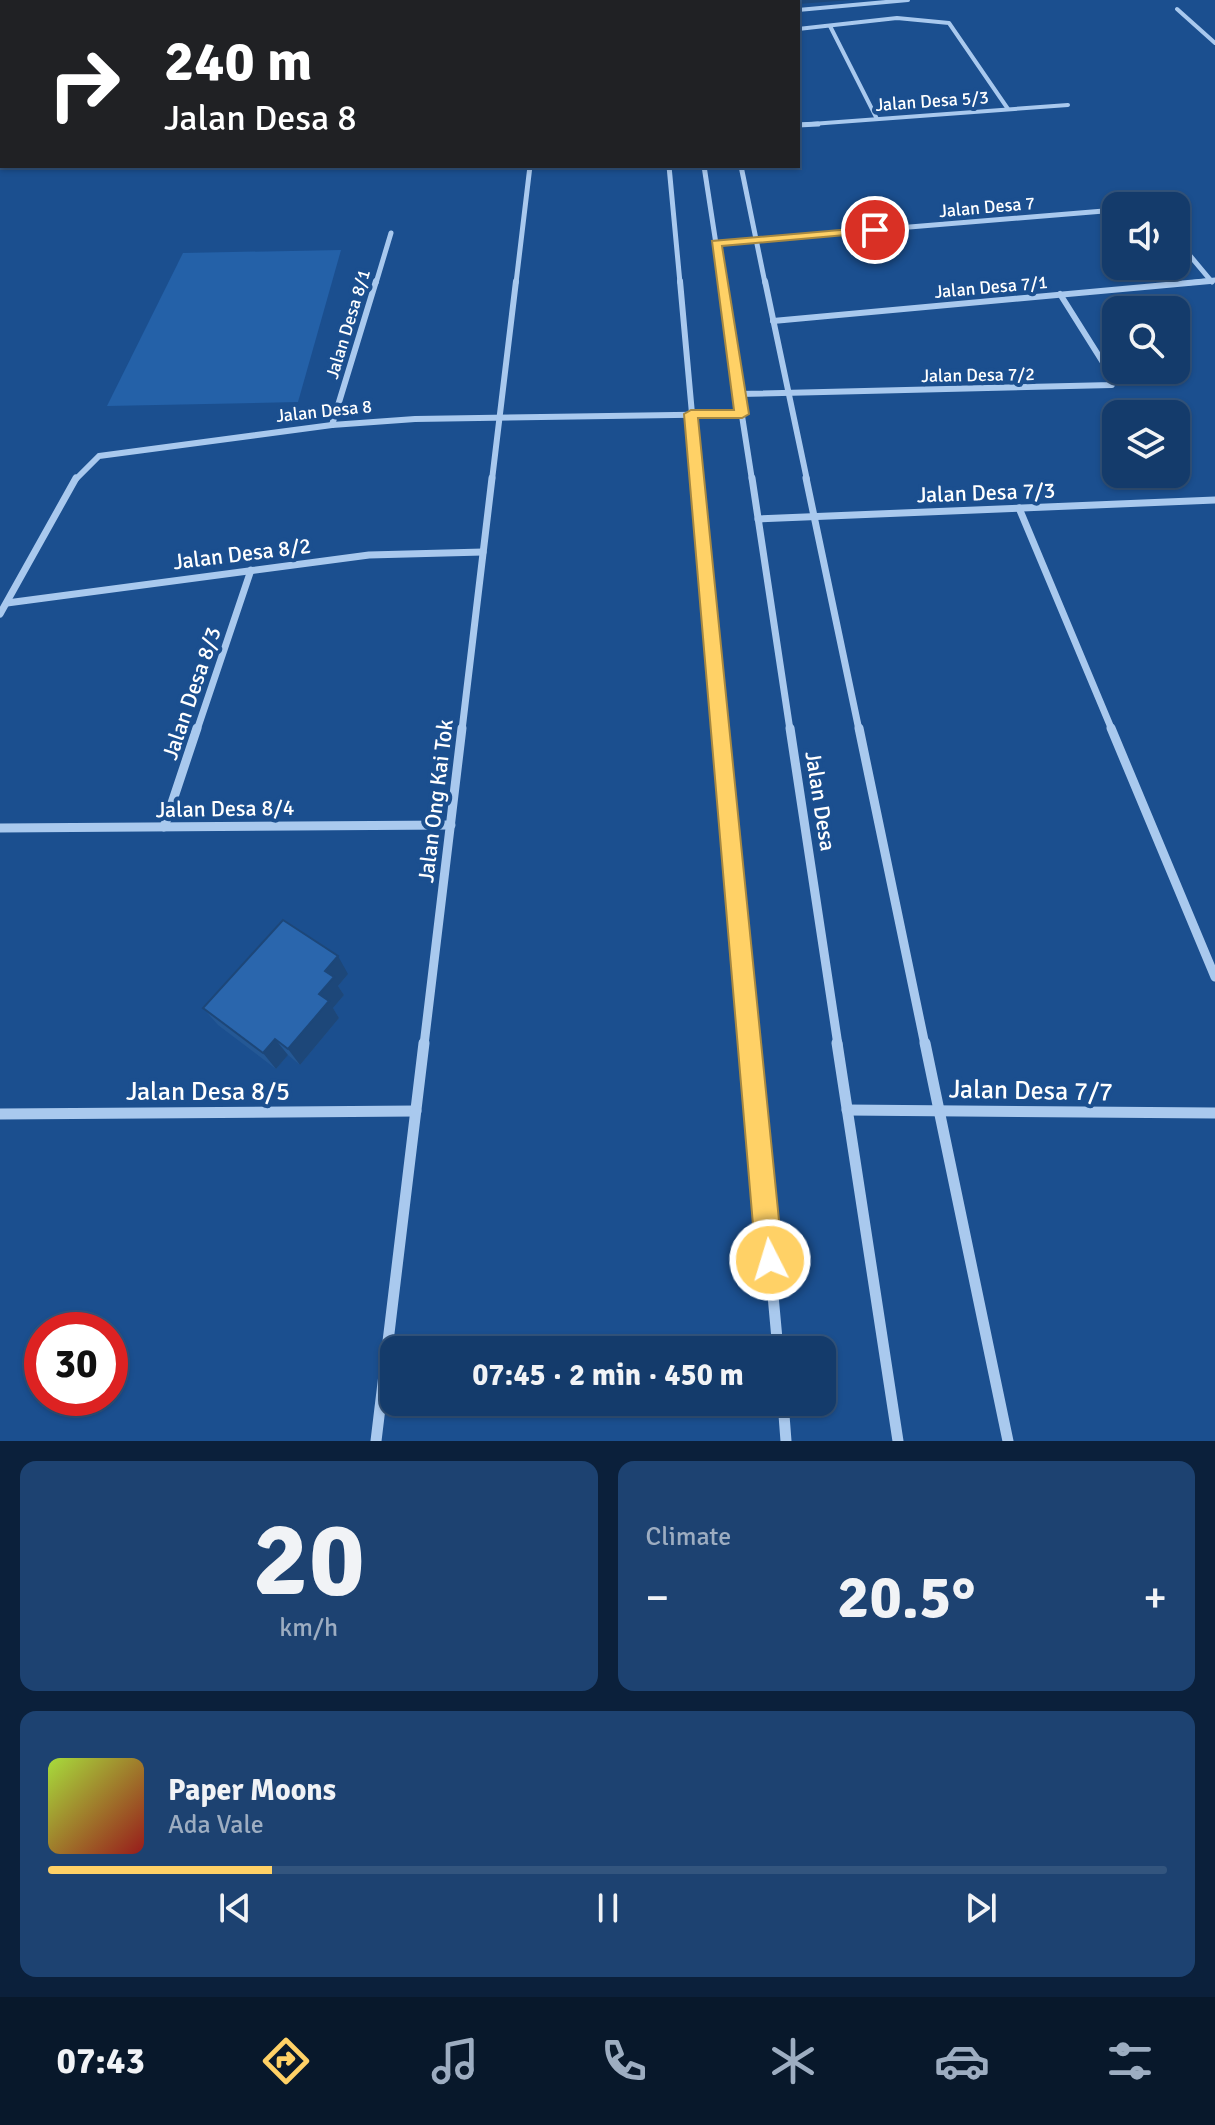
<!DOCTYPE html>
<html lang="en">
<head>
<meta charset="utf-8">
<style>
	:root { --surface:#143b6b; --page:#1d4271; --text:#f1f3f6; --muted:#9dadc1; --line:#33557e; --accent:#ffd166 }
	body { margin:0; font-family:Signika,sans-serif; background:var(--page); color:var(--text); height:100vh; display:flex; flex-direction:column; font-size:30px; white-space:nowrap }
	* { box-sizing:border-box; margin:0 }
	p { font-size:26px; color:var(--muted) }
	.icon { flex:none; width:44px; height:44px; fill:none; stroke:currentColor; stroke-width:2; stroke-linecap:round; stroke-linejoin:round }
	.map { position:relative; height:1441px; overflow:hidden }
	.side { display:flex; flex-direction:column; gap:20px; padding:20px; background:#0b203b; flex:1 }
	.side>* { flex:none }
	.banner { position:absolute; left:0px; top:0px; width:800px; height:168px; box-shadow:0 2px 6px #0004,0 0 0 2px var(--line); background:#202124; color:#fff; overflow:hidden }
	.controls { position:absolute; left:1102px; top:192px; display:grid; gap:16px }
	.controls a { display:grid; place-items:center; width:88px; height:88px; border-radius:16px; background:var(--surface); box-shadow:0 2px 6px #0004,0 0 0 2px var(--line); font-size:40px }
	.speed { position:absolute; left:24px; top:1312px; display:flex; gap:16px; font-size:40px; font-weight:700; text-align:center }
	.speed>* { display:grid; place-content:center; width:104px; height:104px; border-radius:50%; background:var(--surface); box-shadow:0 2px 6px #0004,0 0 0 2px var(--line); line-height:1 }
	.speed .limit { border:12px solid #d22; background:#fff; color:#111 }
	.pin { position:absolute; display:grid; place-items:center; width:68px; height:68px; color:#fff; margin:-34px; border:4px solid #fff; border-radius:50%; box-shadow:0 2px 8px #0007 }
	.me { position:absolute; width:88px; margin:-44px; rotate:355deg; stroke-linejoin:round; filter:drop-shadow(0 0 6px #0008) }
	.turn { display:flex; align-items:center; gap:28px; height:168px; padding:0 32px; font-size:36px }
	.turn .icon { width:104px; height:104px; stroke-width:2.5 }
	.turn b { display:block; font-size:56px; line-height:68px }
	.big { font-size:60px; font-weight:700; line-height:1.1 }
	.side .widget { flex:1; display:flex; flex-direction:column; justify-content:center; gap:12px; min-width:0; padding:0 28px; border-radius:16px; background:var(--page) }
	.side .dial { align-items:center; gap:0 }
	.dial b { font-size:104px; line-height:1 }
	.song { display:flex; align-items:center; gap:24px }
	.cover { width:96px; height:96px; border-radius:12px; background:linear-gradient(135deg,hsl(80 70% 55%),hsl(0 70% 35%)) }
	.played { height:8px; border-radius:4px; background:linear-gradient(90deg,var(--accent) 20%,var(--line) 20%) }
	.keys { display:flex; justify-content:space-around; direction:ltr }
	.heat { display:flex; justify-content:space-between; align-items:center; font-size:44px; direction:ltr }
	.side .tiles { flex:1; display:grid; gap:20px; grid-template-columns:1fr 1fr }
	.widget:last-child { grid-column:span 2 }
	.trip { position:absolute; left:380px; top:1336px; width:456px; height:80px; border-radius:16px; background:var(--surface); box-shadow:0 2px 6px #0004,0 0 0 2px var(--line); font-weight:700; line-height:80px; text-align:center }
	.dock { display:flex; height:128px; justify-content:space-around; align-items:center; background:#08182b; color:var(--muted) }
	.dock .icon { width:56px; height:56px }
	.dock .selected { color:var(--accent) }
	.dock b { font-size:36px; color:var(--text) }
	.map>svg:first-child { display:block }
	.green { fill:#2461a8 }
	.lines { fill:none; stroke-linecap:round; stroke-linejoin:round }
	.street-far5 { stroke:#a9c9ee; stroke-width:4 }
	.street-far4 { stroke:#a9c9ee; stroke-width:5 }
	.street-far3 { stroke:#a9c9ee; stroke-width:6 }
	.street-far2 { stroke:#a9c9ee; stroke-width:7 }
	.street-far1 { stroke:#a9c9ee; stroke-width:9 }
	.street { stroke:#a9c9ee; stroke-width:11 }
	.highway { fill:#fff; fill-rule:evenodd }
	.wall { fill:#245895 }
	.shaded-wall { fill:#1d4779 }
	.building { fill:#2a66ad; stroke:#1d4779; stroke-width:2 }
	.route { fill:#ffd166; stroke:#a68842; stroke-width:2 }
	.labels { text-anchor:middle; stroke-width:8; stroke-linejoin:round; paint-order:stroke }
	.far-street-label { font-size:18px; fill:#fff; stroke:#1b4f8f }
	.street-label { font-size:22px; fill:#fff; stroke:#1b4f8f }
	.near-street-label { font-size:26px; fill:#fff; stroke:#1b4f8f }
</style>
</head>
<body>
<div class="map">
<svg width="1215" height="1441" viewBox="0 0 1215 1441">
	<rect width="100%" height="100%" fill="#1b4f8f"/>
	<polygon class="green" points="341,250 298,402 107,406 183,253"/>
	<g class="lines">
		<g class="street-far5">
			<polyline points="105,2 114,0"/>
			<polyline points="1177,9 1215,43"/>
			<polyline points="798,10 908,0"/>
			<polyline points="830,26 877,119"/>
			<polyline points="798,29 897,18 949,23 1008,109"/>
			<polyline points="798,125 1068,105"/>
		</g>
		<g class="street-far4">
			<polyline points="798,125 818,124"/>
			<polyline points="669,166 680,283"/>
			<polyline points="704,166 722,283"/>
			<polyline points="741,166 765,283"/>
			<polyline points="1176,239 1212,282"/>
			<polyline points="716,243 1116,210"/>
			<polyline points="376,283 391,233"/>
			<polyline points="516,283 530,166"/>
			<polyline points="1188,283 1215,280"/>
		</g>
		<g class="street-far3">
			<polyline points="680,281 698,480"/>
			<polyline points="721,281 752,480"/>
			<polyline points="765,281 807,480"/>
			<polyline points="773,321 1210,281"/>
			<polyline points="739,394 1112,385 1114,380 1060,294"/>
			<polyline points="332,425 376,281"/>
			<polyline points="75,480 99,456 332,425 415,419 742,414"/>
			<polyline points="492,480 516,281"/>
		</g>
		<g class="street-far2">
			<polyline points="698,478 721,730"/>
			<polyline points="752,478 790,730"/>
			<polyline points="806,478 859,730"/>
			<polyline points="1019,508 1112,730"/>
			<polyline points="758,519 1215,500"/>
			<polyline points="7,603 369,555 483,552"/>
			<polyline points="0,614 76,478"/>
			<polyline points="197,730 251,570"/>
			<polyline points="462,730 492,478"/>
		</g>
		<g class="street-far1">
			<polyline points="721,728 750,1045"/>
			<polyline points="790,728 838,1045"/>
			<polyline points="859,728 925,1045"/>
			<polyline points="1111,728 1215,977"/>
			<polyline points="164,827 197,728"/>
			<polyline points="0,828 451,825"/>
			<polyline points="424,1045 462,728"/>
		</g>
		<g class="street">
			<polyline points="750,1043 778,1350"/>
			<polyline points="837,1043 898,1441"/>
			<polyline points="925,1043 1008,1441"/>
			<polyline points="847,1110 1215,1113"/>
			<polyline points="0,1114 416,1111"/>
			<polyline points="783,1402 786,1441"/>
			<polyline points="376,1441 424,1043"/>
		</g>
		<polygon class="highway" points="0,40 2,40 0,47"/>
	</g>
	<polygon class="wall" points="348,974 338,986 344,995 333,1008 339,1018 300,1065 288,1055 276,1069 218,1025 203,1008"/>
	<g class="shaded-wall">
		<polygon points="721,0 850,0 798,4 798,2 721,2"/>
		<polygon points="338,956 348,974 338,986 344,995 333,1008 339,1018 300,1065 288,1049 319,994 325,971"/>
		<polygon points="275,1039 288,1055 276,1069 263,1053"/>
	</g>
	<g class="building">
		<polygon points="462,0 571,0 572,2 440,2"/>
		<polygon points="283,920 338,956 325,971 334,977 319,994 329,1001 288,1049 275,1039 263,1053 203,1008"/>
	</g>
	<polygon class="route" points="875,227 881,230 879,232 722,246 749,414 742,418 698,418 783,1260 779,1270 770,1273 760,1270 756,1260 684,414 691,410 734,410 712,241"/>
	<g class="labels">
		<g class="far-street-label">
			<text transform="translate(932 101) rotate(-4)" y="6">Jalan Desa 5/3</text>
			<text transform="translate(987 207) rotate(-5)" y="6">Jalan Desa 7</text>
			<text transform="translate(991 287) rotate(-5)" y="6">Jalan Desa 7/1</text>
			<text transform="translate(348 324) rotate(-73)" y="6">Jalan Desa 8/1</text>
			<text transform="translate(978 375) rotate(-1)" y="6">Jalan Desa 7/2</text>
			<text transform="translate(324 411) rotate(-6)" y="6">Jalan Desa 8</text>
		</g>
		<g class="street-label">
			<text transform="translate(986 492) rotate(-2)" y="8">Jalan Desa 7/3</text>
			<text transform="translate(242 553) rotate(-7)" y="8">Jalan Desa 8/2</text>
			<text transform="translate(191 693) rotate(-71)" y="8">Jalan Desa 8/3</text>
			<text transform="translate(435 801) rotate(-83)" y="8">Jalan Ong Kai Tok</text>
			<text transform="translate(821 801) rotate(81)" y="8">Jalan Desa</text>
			<text transform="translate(225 808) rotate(-1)" y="8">Jalan Desa 8/4</text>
		</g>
		<g class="near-street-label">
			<text transform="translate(1031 1090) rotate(1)" y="9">Jalan Desa 7/7</text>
			<text x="208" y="1100">Jalan Desa 8/5</text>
		</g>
	</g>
</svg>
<div class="controls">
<a><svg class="icon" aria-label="sound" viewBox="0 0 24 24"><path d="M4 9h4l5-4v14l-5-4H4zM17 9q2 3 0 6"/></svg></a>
<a><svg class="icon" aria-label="search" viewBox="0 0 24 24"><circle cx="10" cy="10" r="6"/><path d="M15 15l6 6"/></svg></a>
<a><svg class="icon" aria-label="layers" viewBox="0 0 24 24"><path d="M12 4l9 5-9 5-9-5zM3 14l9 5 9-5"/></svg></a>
</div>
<div class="speed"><div class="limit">30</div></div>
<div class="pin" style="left:875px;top:230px;background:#d93025"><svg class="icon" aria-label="arrive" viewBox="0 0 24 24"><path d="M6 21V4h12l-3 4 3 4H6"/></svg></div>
<svg class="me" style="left:770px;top:1260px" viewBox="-20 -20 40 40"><circle r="17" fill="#ffd166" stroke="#fff" stroke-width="3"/><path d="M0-11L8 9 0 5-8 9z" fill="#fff"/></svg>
<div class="trip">07:45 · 2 min · 450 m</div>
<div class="banner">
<div class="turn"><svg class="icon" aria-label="right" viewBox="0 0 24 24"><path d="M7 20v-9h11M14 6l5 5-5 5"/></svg><div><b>240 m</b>Jalan Desa 8</div></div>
</div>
</div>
<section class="side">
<div class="tiles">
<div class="widget dial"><b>20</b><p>km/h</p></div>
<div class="widget"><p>Climate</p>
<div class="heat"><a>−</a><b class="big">20.5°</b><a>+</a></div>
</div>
<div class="widget">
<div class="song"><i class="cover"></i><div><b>Paper Moons</b><p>Ada Vale</p></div></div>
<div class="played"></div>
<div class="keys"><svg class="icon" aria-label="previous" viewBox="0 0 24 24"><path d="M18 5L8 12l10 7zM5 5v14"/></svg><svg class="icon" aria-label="pause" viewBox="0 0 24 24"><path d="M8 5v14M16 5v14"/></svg><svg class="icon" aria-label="next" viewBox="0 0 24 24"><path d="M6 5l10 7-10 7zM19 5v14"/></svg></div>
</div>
</div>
</section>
<nav class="dock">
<b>07:43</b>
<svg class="icon selected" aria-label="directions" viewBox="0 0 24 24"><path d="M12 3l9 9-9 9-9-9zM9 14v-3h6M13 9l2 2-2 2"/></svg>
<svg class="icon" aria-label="music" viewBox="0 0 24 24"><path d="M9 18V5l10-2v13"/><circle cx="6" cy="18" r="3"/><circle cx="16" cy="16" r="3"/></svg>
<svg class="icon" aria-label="phone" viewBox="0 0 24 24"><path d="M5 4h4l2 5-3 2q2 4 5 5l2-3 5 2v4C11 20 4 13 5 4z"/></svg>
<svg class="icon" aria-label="climate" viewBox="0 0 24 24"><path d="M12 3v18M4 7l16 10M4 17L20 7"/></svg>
<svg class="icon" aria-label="car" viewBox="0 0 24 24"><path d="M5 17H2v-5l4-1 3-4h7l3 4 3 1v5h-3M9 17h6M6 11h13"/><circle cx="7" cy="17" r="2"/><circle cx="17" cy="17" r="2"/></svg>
<svg class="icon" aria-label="filters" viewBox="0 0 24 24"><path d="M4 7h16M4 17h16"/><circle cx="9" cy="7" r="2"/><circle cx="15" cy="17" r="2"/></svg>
</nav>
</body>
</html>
